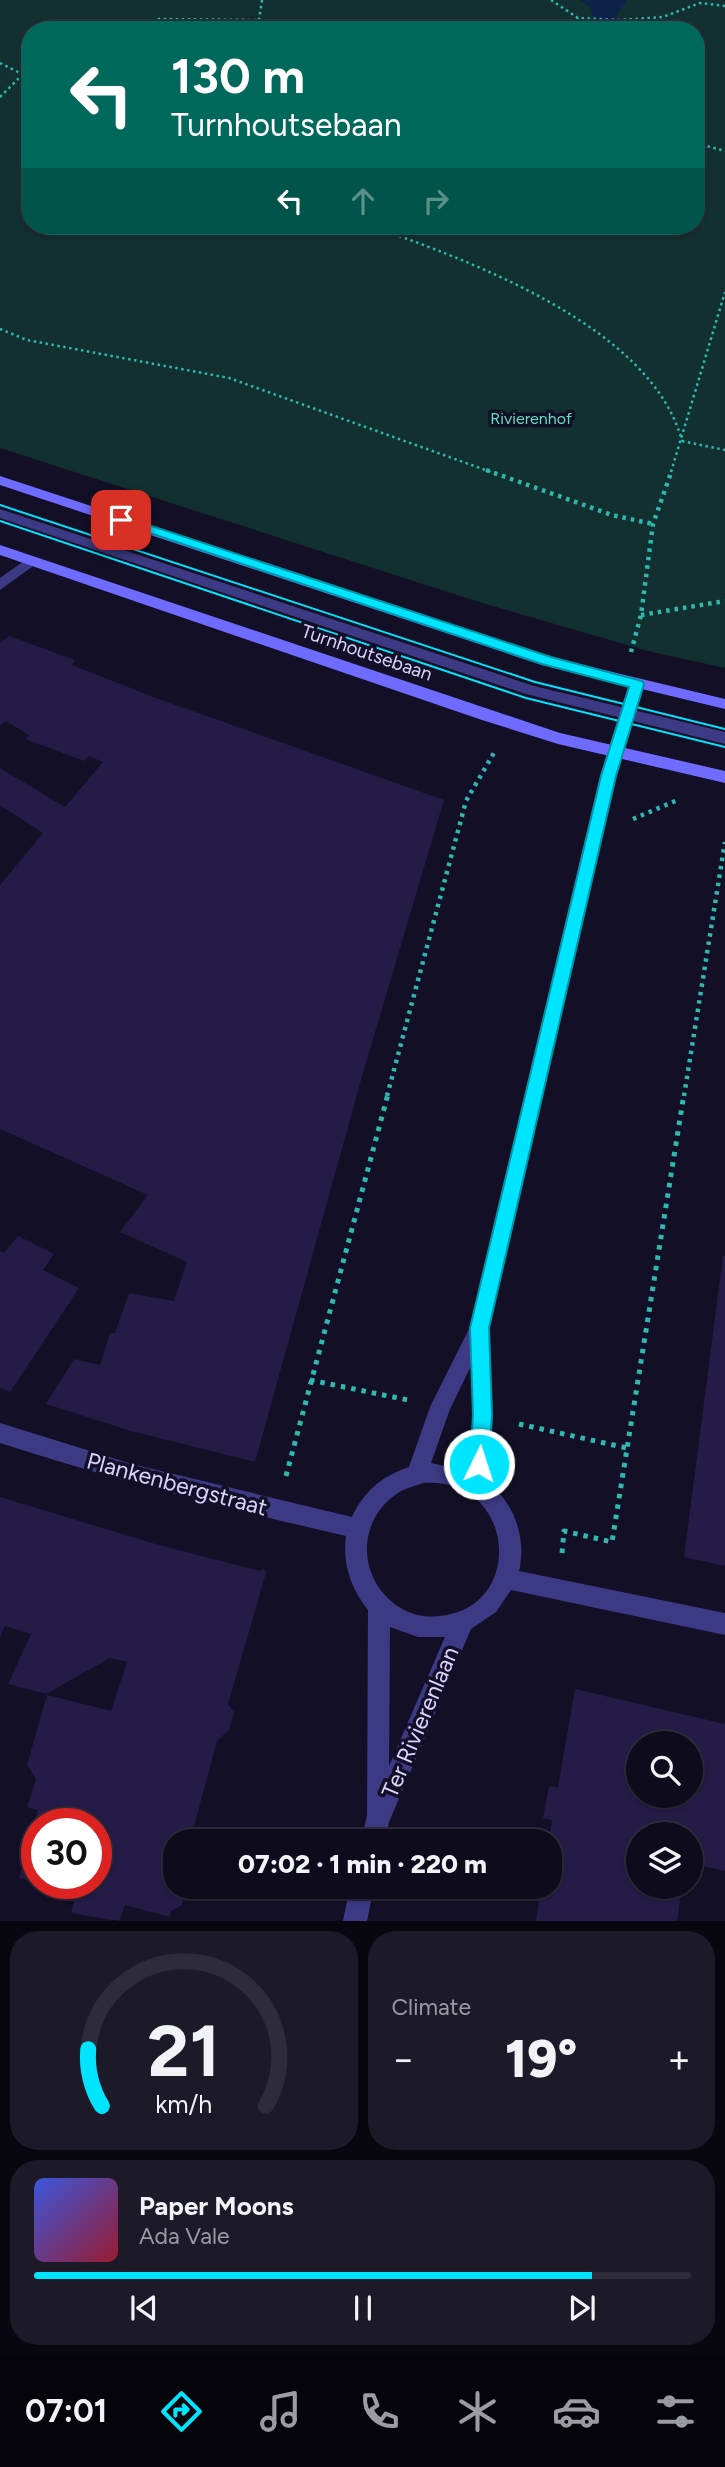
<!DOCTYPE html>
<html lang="en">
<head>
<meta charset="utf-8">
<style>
	:root { --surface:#0e0b1c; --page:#1c1929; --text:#f1f3f6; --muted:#9b9ba3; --line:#2e2b3b; --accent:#00e5ff }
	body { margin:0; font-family:Figtree,sans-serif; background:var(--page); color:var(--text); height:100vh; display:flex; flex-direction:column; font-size:26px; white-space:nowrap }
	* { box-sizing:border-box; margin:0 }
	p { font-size:23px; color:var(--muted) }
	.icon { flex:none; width:38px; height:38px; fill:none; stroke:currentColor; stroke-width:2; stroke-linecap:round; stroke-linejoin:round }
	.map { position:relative; height:1921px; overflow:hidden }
	.sheet { display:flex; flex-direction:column; gap:10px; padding:10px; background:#08060f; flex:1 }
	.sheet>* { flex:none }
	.top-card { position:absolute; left:21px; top:21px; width:684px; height:214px; border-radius:28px; box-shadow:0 2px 5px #0004,0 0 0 2px var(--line); background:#00695c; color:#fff; overflow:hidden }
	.buttons { position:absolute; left:626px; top:1731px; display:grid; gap:14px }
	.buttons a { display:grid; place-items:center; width:77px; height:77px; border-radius:50%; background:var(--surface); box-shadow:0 2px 5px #0004,0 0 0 2px var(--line); font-size:35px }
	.speed { position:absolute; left:21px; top:1808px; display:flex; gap:14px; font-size:35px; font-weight:700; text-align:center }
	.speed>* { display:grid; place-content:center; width:91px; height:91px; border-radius:50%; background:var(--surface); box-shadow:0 2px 5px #0004,0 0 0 2px var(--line); line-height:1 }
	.speed .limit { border:10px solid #d22; background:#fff; color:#111 }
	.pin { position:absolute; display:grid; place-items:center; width:60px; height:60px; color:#fff; margin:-30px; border-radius:14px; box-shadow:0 4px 10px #0006 }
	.me { position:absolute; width:77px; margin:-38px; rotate:4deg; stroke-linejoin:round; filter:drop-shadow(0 0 5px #0008) }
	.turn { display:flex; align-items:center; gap:24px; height:147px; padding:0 35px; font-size:32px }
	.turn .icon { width:91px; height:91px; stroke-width:2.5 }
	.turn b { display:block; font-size:49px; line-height:60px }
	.lanes { display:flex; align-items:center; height:66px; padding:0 35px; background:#0003; justify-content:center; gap:35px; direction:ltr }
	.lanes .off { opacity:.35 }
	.big { font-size:52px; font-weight:800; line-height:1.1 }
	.sheet .card { flex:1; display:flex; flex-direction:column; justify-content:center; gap:10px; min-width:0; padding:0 24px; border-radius:28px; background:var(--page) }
	.sheet .dial { align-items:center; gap:0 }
	.dial svg { height:182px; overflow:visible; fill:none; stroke:var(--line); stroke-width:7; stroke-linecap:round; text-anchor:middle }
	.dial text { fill:var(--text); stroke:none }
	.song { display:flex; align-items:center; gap:21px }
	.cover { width:84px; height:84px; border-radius:10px; background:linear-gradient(135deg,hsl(230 70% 55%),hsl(350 70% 35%)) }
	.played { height:7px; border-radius:4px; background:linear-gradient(90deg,var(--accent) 85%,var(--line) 85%) }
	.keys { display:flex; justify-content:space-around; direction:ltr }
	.heat { display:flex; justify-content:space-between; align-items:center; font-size:38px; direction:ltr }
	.sheet .tiles { flex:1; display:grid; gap:10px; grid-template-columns:1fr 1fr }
	.card:last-child { grid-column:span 2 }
	.trip { position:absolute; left:163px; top:1829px; width:399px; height:70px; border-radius:28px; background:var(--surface); box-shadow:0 2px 5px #0004,0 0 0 2px var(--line); font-weight:800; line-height:70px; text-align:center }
	.menu { display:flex; height:112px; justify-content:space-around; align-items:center; background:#06040b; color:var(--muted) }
	.menu .icon { width:49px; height:49px }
	.menu .selected { color:var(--accent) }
	.menu b { font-size:32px; color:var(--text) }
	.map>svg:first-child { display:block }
	.green { fill:#12302f; fill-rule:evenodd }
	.water { fill:#0c2248 }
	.building { fill:#241b47; fill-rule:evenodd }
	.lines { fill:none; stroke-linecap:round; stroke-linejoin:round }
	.path-far2 { stroke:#2fb8b0; stroke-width:2.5; stroke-dasharray:2.5 3.5; stroke-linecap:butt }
	.path-far1 { stroke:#2fb8b0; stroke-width:4.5; stroke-dasharray:3.5 5; stroke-linecap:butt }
	.path { stroke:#2fb8b0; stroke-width:5; stroke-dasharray:4.5 6; stroke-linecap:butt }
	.service { fill:#3d3a85; fill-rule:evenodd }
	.minor { fill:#3d3a85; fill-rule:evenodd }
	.secondary { fill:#6f6bff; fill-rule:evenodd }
	.tram { stroke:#00e5ff; stroke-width:2 }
	.route { fill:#00e5ff; stroke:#0095a6; stroke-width:2 }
	.labels { text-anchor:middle; stroke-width:7; stroke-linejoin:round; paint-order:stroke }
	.far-park-label { font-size:16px; fill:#5fe0c0; stroke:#130f26 }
	.street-label { font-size:19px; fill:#d9d4ff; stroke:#130f26 }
	.near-street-label { font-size:23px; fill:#d9d4ff; stroke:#130f26 }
</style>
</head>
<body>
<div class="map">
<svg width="725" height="1921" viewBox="0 0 725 1921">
	<rect width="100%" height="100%" fill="#130f26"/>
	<path class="green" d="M0,0H725V668L648,651L479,602L0,448ZM30,30H696V226H30Z"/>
	<polygon class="water" points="580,0 627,0 616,16 623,30 595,30 591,8"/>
	<g class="building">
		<polygon points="9,636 75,660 72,665 156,698 444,800 363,1073 255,1462 131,1431 46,1404 74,1359 100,1365 110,1333 115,1333 129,1293 174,1301 187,1262 120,1232 148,1195 0,1129 0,885 43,833 0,805 0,768 65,807 103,762 88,756 84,761 26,739 29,735 6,721 0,726 0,643"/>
		<polygon points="18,1236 54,1254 43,1270 79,1288 10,1392 0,1388 0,1251 4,1253"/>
		<polygon points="723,1256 725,1256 725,1566 684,1557"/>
		<polygon points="0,1497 159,1545 260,1571 264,1569 266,1573 228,1704 234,1712 229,1730 217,1741 190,1841 175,1841 175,1886 187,1886 182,1905 171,1911 170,1917 125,1905 119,1921 71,1913 76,1894 38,1886 38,1883 96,1883 96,1824 37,1824 37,1882 19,1878 38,1810 27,1807 36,1779 27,1765 47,1695 111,1711 127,1662 110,1658 46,1694 8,1684 31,1634 5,1626 0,1637"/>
		<path d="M575,1689L725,1724V1871L691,1863V1834H639V1886H682L677,1921H536L541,1886H550V1841H540L550,1835L552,1820L543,1818L549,1786L558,1787ZM639,1743H691V1796H639Z"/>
	</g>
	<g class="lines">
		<g class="path-far2">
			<polyline points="262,0 259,20 267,30"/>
			<polyline points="551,0 578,18 620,20 663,17 700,3 725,6"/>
			<polyline points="111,30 159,19 259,20"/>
			<polyline points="571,30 578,18"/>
			<polyline points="0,63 30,78"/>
			<polyline points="0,97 30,67"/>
			<polyline points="696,143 725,151"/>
			<path d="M371,226C471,261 652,327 682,441"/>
			<polyline points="0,329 27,340 229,378 491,472"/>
			<polyline points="682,441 725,450"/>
			<polyline points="671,472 725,292"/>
		</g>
		<g class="path-far1">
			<polyline points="486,470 612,515 653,524"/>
			<polyline points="641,615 725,601"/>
			<polyline points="631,652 641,615 653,524 672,470"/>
			<polyline points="633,819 680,799"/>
			<polyline points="387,1096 466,801 495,751"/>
			<polyline points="684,1096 725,842"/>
		</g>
		<g class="path">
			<polyline points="310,1380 408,1400"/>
			<polyline points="519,1424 627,1448"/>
			<polyline points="286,1476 388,1094"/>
			<polyline points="562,1553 564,1531 612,1542 684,1094"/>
		</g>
		<polygon class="service" points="0,509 534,686 725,732 725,744 526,694 0,518"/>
		<g class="minor">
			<polygon points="31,556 36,558 36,564 0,590 0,578"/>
			<path d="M637,679L645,684L616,776L489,1330L493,1415L488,1482C514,1503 527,1538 519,1571L725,1613V1635L511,1590L496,1612L471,1629L389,1822L385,1841H361L367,1816L368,1610C351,1589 342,1563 346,1536C229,1509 114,1480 0,1443V1423L132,1464L352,1517C364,1491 382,1476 409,1467L430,1407L470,1327L600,776L629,684ZM471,1366L473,1415L468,1471L431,1463L450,1409ZM423,1483C515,1475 527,1608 440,1616C426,1618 411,1615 399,1607C359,1581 355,1524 395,1495C404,1488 413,1487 423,1483ZM390,1627L418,1637H445L389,1766Z"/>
			<polygon points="350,1886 374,1886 367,1921 343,1921"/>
		</g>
		<g class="secondary">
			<polygon points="0,476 550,657 725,699 725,709 542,665 0,485"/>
			<polygon points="0,545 560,733 725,771 725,783 558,744 482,720 0,555"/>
		</g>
		<g class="tram">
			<polyline points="0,505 535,682 725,729"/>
			<polyline points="0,521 526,698 725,747"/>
		</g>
	</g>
	<polygon class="route" points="121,516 551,657 642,681 644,684 616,776 489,1328 492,1415 489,1464 486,1470 479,1473 472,1470 470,1464 473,1415 470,1328 601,776 629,687 542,664 117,522 117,517"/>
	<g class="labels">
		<g class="far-park-label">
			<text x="531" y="424">Rivierenhof</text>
		</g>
		<g class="street-label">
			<text transform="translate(367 652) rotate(19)" y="7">Turnhoutsebaan</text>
		</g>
		<g class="near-street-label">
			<text transform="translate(177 1484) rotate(15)" y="8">Plankenbergstraat</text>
			<text transform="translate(420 1722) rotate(-67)" y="8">Ter Rivierenlaan</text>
		</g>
	</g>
</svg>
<div class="buttons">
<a><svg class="icon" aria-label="search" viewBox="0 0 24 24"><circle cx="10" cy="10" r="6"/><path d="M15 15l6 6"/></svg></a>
<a><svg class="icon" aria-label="layers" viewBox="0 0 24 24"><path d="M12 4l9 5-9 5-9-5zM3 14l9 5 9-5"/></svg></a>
</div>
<div class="speed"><div class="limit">30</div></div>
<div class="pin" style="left:121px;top:520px;background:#d93025"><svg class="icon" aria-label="arrive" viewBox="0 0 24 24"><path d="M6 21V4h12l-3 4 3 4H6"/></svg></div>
<svg class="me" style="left:479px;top:1464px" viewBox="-20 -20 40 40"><circle r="17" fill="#00e5ff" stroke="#fff" stroke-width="3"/><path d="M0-11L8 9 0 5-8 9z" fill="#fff"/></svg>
<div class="trip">07:02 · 1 min · 220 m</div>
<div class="top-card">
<div class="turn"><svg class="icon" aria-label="left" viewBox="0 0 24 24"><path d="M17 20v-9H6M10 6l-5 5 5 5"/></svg><div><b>130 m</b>Turnhoutsebaan</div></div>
<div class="lanes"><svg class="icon" aria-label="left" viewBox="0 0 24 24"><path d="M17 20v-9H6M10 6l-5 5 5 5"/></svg><svg class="icon off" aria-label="ahead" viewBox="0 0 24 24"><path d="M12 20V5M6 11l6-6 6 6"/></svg><svg class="icon off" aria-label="right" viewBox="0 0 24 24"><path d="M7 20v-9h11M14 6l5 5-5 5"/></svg></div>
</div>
</div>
<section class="sheet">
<div class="tiles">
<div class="card dial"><svg viewBox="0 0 100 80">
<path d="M14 69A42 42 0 1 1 86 69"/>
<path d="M14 69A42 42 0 0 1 8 44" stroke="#00e5ff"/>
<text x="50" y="56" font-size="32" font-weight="700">21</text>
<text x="50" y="72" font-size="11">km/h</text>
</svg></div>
<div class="card"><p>Climate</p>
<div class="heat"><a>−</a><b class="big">19°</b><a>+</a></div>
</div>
<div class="card">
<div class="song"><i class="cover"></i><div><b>Paper Moons</b><p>Ada Vale</p></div></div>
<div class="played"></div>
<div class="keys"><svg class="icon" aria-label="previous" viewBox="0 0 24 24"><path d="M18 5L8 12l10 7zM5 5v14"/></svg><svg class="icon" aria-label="pause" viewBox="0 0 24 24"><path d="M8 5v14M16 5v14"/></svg><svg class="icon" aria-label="next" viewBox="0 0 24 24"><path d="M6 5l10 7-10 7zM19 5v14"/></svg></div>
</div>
</div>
</section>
<nav class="menu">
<b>07:01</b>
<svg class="icon selected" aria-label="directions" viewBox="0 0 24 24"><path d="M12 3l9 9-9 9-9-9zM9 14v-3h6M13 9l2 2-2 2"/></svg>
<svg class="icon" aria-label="music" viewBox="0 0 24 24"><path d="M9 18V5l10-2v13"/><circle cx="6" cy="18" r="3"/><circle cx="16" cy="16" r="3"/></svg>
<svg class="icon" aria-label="phone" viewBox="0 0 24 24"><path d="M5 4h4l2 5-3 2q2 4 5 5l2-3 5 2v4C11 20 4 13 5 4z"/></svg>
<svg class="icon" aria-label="climate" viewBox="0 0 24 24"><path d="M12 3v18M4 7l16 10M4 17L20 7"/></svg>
<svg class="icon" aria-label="car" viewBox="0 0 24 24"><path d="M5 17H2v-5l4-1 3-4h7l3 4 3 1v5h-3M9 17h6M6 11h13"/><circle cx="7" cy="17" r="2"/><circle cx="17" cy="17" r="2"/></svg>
<svg class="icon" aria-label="filters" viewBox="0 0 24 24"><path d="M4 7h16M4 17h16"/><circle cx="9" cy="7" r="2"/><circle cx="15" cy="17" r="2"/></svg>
</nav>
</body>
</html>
